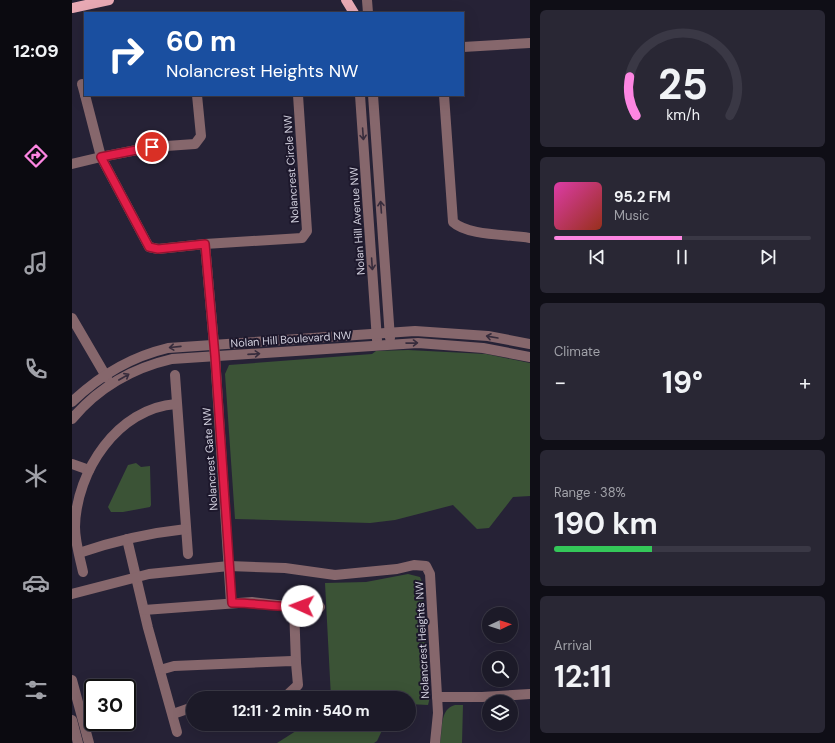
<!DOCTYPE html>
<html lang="en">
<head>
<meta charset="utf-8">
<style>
	:root { --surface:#1c1a28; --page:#292734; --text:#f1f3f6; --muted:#a0a1a8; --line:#3a3845; --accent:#fd86e2 }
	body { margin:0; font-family:"DM Sans",sans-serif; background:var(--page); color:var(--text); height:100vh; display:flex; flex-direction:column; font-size:15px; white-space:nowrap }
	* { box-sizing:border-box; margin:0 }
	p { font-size:13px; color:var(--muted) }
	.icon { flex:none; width:22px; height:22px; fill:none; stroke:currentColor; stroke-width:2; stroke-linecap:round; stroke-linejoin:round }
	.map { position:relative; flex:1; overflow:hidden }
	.drawer { display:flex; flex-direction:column; gap:10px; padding:10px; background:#0f0e16; width:305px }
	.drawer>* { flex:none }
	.banner { position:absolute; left:12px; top:12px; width:380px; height:84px; border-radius:0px; box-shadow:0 4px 16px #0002,0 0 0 1px var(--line); background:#1a4fa0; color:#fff; overflow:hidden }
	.needle { width:26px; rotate:86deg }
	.fabs { position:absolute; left:410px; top:607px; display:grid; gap:8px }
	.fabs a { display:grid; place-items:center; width:36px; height:36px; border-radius:50%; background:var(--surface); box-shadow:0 4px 16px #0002,0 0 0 1px var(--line); font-size:20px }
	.speed { position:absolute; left:12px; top:679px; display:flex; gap:8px; font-size:20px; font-weight:700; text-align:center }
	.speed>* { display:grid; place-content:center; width:52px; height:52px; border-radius:50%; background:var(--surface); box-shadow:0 4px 16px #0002,0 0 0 1px var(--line); line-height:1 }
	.speed .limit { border:2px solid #111; border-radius:6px; background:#fff; color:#111 }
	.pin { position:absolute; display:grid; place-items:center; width:34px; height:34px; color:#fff; margin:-17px; border:2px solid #fff; border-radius:50%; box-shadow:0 1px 4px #0007 }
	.me { position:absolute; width:44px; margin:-22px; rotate:272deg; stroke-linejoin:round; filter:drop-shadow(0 0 3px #0008) }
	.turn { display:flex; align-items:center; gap:14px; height:84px; padding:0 16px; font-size:18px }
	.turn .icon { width:52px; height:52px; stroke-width:2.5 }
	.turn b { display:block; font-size:28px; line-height:34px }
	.big { font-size:30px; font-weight:700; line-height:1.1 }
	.drawer .tile { flex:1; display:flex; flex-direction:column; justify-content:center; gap:6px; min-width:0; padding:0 14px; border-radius:6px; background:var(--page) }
	.drawer .dial { align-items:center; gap:0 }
	.dial svg { height:104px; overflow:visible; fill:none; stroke:var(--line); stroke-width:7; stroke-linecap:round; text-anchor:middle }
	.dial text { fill:var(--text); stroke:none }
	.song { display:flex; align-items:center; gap:12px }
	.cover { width:48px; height:48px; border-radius:6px; background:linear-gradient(135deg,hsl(320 70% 55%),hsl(10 70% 35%)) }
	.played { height:4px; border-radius:2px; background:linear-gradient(90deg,var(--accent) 50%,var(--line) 50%) }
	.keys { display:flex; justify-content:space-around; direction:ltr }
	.heat { display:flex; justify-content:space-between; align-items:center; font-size:22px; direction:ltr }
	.charge { height:6px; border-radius:3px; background:linear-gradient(90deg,#34c759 38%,var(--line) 0) }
	.trip { position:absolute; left:114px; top:691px; width:230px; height:40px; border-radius:20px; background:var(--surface); box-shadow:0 4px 16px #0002,0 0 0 1px var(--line); font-weight:700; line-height:40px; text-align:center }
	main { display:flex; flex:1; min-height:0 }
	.tabs { display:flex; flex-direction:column; width:72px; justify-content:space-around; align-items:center; background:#0b0a10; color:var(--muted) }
	.tabs .icon { width:28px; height:28px }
	.tabs .on { color:var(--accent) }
	.tabs b { font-size:18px; color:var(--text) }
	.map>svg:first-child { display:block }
	.green { fill:#3b5336 }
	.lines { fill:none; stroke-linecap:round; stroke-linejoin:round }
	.minor { stroke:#86676c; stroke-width:10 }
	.major { stroke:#e8a9b4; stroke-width:10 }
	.oneway { stroke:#372c3c }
	.route-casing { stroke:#92132f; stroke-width:10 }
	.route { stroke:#e11d48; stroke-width:7 }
	.labels { text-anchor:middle; stroke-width:4; stroke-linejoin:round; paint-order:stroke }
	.street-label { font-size:11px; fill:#d1cfdd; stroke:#1d182c }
</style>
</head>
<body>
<main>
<nav class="tabs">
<b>12:09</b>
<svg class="icon on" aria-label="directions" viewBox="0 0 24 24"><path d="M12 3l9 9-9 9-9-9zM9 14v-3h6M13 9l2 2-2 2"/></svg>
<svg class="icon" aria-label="music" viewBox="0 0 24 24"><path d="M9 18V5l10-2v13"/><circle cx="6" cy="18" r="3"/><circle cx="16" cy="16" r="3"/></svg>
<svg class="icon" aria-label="phone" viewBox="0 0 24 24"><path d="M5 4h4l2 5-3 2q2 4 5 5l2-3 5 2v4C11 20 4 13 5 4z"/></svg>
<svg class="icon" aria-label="climate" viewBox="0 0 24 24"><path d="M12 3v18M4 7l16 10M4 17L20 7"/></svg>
<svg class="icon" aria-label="car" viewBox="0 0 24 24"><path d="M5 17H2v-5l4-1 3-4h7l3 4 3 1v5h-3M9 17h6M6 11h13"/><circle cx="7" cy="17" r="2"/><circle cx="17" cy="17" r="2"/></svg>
<svg class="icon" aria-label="filters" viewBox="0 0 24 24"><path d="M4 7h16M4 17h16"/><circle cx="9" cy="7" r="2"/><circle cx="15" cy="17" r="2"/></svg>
</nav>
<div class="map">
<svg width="458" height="743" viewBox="0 0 458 743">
	<rect width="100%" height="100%" fill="#262236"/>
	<g class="green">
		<polygon points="336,350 414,354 458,363 458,496 441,497 417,528 405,529 381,505 323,520 298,523 163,519 153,374 157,365 300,354 304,351"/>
		<polygon points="64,463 69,467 78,466 79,505 78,507 51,512 39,512 36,507 56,465"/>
		<polygon points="336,574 348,577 350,582 358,697 356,705 337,704 337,698 259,698 253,583 294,582"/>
		<path d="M383,705H391L390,743H368C371,730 367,709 383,705Z"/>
		<polygon points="235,724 313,724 305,741 302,743 205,743"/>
	</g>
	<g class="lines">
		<g class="minor">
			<polyline points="295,0 296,13"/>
			<polyline points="391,47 458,43"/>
			<polyline points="10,84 13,95"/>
			<polyline points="125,95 129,136 123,144 80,147 29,157 77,247 86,249 133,244 230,238 235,231 226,95"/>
			<polyline points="288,95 305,340"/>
			<polyline points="301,95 318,338"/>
			<path d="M372,95L381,222C396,236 437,234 458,238"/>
			<polyline points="0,164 29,157 13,95"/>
			<polyline points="133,244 143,356 159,603"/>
			<polyline points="0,318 35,378"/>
			<polyline points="103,375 116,554"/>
			<path d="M0,402C28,375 58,357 96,348L343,331L416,336L458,344"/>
			<path d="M0,419C26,388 61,368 100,359L346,343L411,348L458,357"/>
			<polyline points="0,464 17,470"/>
			<polyline points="55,539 76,628 105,732"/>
			<path d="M7,553C42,541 77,533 114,529"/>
			<path d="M11,572C8,558 3,542 3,527C4,471 46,408 104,404"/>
			<polyline points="0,594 77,574 157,566 213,568 263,575 325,569 342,565 354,566 358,574 366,713 363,743"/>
			<polyline points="222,607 224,663"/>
			<polyline points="72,610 180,602 222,607 238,605 248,607"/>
			<polyline points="88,670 102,666 220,661 224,663 226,685 212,698"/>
			<polyline points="0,680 17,743"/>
			<polyline points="365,697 410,697 458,694"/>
			<polyline points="101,714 121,707"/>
			<polyline points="0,720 6,743"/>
		</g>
		<g class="major">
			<polyline points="274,0 282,13"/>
			<polyline points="0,8 37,0"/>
		</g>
	</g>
	<defs><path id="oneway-shaft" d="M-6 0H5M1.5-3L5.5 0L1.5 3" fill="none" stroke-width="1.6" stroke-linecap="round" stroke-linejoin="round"/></defs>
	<g class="oneway">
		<use href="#oneway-shaft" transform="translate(291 134) rotate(86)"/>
		<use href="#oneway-shaft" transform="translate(309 207) rotate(-94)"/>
		<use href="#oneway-shaft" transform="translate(300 264) rotate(86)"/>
		<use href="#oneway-shaft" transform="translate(420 337) rotate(-170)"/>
		<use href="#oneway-shaft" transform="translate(340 343) rotate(-1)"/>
		<use href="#oneway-shaft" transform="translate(103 347) rotate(174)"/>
		<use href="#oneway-shaft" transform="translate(182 354) rotate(-4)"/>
		<use href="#oneway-shaft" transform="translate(52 377) rotate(-30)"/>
	</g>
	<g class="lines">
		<defs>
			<path id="route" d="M80,147L29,157L77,247L86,249L133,244L143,356L160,603C183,602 207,609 230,606"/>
		</defs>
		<use href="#route" class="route-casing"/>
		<use href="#route" class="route"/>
	</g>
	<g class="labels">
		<g class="street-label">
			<text transform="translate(219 169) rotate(-94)" y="4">Nolancrest Circle NW</text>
			<text transform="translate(285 221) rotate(-94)" y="4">Nolan Hill Avenue NW</text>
			<text transform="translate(219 339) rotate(-4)" y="4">Nolan Hill Boulevard NW</text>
			<text transform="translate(138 459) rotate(-94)" y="4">Nolancrest Gate NW</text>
			<text transform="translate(350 640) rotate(-93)" y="4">Nolancrest Heights NW</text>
		</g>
	</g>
</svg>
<div class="fabs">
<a><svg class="needle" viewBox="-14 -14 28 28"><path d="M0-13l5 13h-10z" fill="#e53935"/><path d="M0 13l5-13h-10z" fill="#a0a1a8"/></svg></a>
<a><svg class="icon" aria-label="search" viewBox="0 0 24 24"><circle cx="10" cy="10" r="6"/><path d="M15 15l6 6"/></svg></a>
<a><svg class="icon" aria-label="layers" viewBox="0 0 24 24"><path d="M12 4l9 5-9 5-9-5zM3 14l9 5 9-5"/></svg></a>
</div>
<div class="speed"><div class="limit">30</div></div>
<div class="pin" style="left:80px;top:147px;background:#d93025"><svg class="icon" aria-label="arrive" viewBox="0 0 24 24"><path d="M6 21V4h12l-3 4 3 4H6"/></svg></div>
<svg class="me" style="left:230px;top:606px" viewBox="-20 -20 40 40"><circle r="19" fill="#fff"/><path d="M0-13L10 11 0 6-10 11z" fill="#e11d48"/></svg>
<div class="trip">12:11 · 2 min · 540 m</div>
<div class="banner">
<div class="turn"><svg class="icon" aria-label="right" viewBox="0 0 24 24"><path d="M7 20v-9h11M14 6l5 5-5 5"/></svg><div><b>60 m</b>Nolancrest Heights NW</div></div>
</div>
</div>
<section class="drawer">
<div class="tile dial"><svg viewBox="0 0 100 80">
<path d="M14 69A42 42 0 1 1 86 69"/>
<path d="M14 69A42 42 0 0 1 9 39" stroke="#fd86e2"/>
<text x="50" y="56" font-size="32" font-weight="700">25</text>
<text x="50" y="72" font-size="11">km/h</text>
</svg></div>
<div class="tile">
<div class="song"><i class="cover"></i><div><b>95.2 FM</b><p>Music</p></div></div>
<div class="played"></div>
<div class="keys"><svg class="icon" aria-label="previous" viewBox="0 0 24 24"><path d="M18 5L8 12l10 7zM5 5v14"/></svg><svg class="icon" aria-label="pause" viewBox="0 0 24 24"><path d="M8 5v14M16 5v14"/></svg><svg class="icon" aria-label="next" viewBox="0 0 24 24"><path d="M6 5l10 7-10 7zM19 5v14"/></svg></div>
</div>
<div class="tile"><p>Climate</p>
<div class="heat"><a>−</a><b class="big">19°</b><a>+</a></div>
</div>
<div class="tile"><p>Range · 38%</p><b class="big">190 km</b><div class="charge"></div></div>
<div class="tile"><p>Arrival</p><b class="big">12:11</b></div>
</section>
</main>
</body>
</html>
